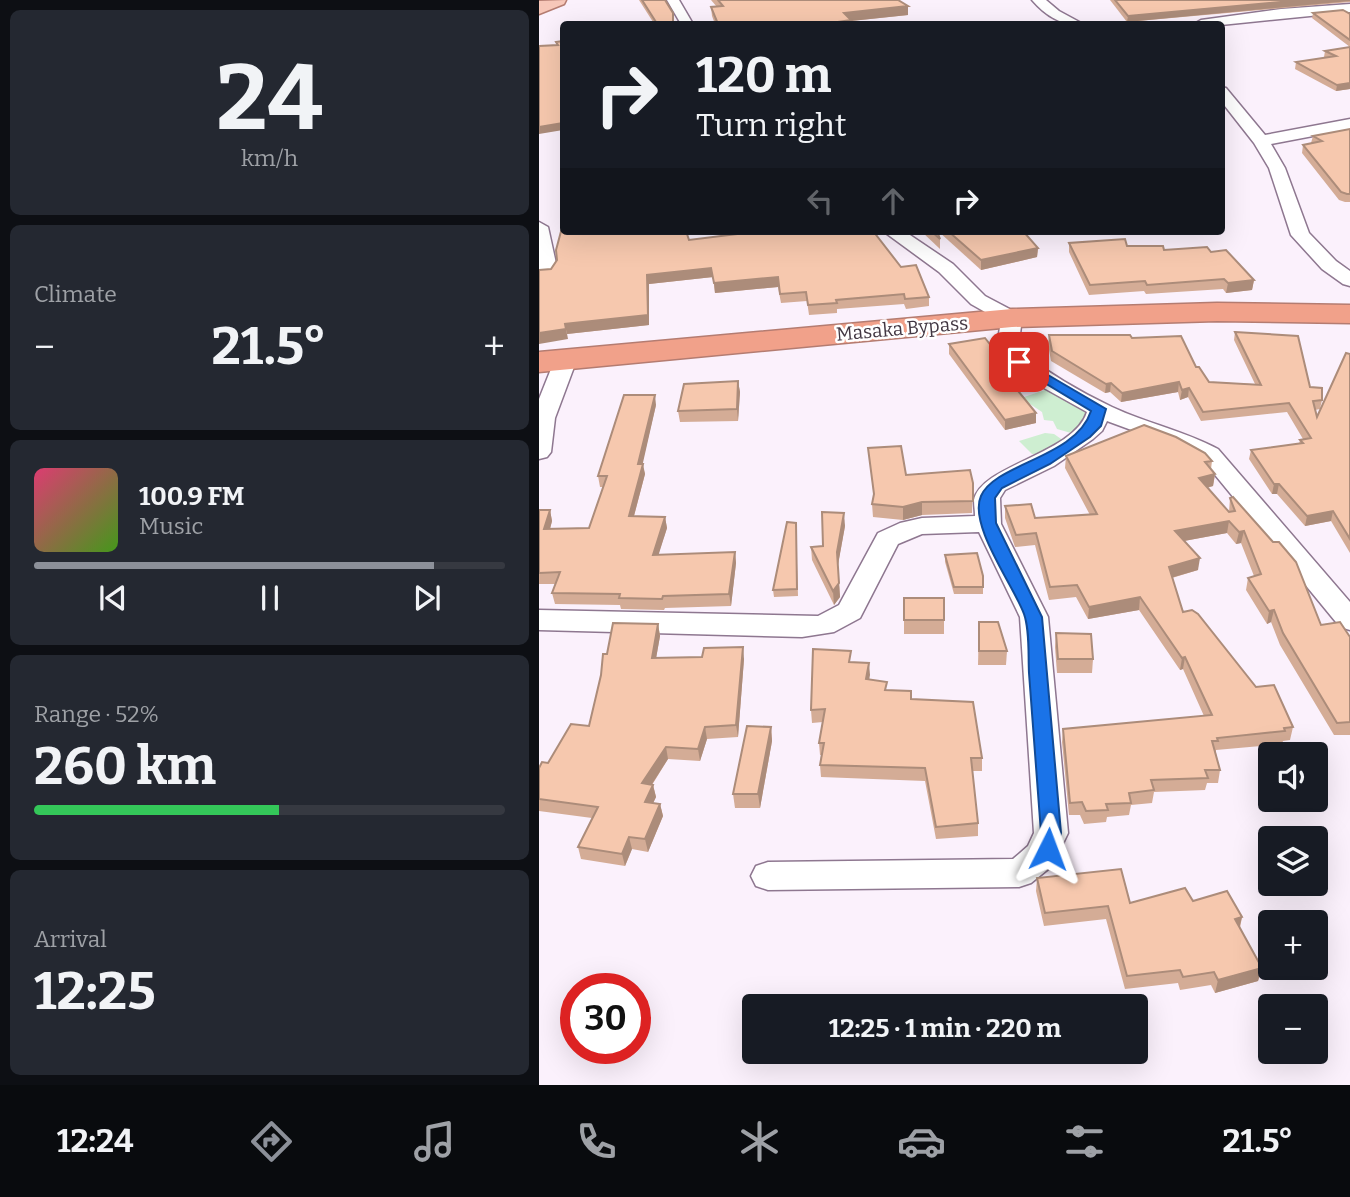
<!DOCTYPE html>
<html lang="en">
<head>
<meta charset="utf-8">
<style>
	:root { --surface:#171b24; --page:#242831; --text:#f1f3f6; --muted:#9ea1a6; --line:#363941; --accent:#8c9099 }
	body { margin:0; font-family:Bitter,serif; background:var(--page); color:var(--text); height:100vh; display:flex; flex-direction:column; font-size:26px; white-space:nowrap }
	* { box-sizing:border-box; margin:0 }
	p { font-size:23px; color:var(--muted) }
	.icon { flex:none; width:38px; height:38px; fill:none; stroke:currentColor; stroke-width:2; stroke-linecap:round; stroke-linejoin:round }
	.map { position:relative; flex:1; overflow:hidden }
	.drawer { display:flex; flex-direction:column; gap:10px; padding:10px; background:#0d0f14; width:539px }
	.drawer>* { flex:none }
	.hud { position:absolute; left:21px; top:21px; width:665px; height:214px; border-radius:7px; box-shadow:0 7px 28px #0002; background:#171b24; color:var(--text); overflow:hidden }
	.controls { position:absolute; left:719px; top:742px; display:grid; gap:14px }
	.controls a { display:grid; place-items:center; width:70px; height:70px; border-radius:7px; background:var(--surface); box-shadow:0 7px 28px #0002; font-size:35px }
	.speed { position:absolute; left:21px; top:973px; display:flex; gap:14px; font-size:35px; font-weight:700; text-align:center }
	.speed>* { display:grid; place-content:center; width:91px; height:91px; border-radius:50%; background:var(--surface); box-shadow:0 7px 28px #0002; line-height:1 }
	.speed .limit { border:10px solid #d22; background:#fff; color:#111 }
	.pin { position:absolute; display:grid; place-items:center; width:60px; height:60px; color:#fff; margin:-30px; border-radius:14px; box-shadow:0 4px 10px #0006 }
	.me { position:absolute; width:77px; margin:-38px; rotate:3deg; stroke-linejoin:round; filter:drop-shadow(0 0 5px #0008) }
	.turn { display:flex; align-items:center; gap:24px; height:147px; padding:0 21px; font-size:32px }
	.turn .icon { width:91px; height:91px; stroke-width:2.5 }
	.turn b { display:block; font-size:49px; line-height:60px }
	.lanes { display:flex; align-items:center; height:66px; padding:0 21px; background:#0003; justify-content:center; gap:35px; direction:ltr }
	.lanes .off { opacity:.35 }
	.big { font-size:52px; font-weight:700; line-height:1.1 }
	.drawer .tile { flex:1; display:flex; flex-direction:column; justify-content:center; gap:10px; min-width:0; padding:0 24px; border-radius:10px; background:var(--page) }
	.drawer .dial { align-items:center; gap:0 }
	.dial b { font-size:91px; line-height:1 }
	.song { display:flex; align-items:center; gap:21px }
	.cover { width:84px; height:84px; border-radius:10px; background:linear-gradient(135deg,hsl(340 70% 55%),hsl(100 70% 35%)) }
	.played { height:7px; border-radius:4px; background:linear-gradient(90deg,var(--accent) 85%,var(--line) 85%) }
	.keys { display:flex; justify-content:space-around; direction:ltr }
	.heat { display:flex; justify-content:space-between; align-items:center; font-size:38px; direction:ltr }
	.charge { height:10px; border-radius:5px; background:linear-gradient(90deg,#34c759 52%,var(--line) 0) }
	.trip { position:absolute; left:203px; top:994px; width:406px; height:70px; border-radius:7px; background:var(--surface); box-shadow:0 7px 28px #0002; font-weight:700; line-height:70px; text-align:center }
	.dock { display:flex; height:112px; justify-content:space-around; align-items:center; background:#090b0e; color:var(--muted) }
	.dock .icon { width:49px; height:49px }
	.dock .on { color:var(--accent) }
	.dock b { font-size:32px; color:var(--text) }
	main { display:flex; flex:1; min-height:0 }
	.map>svg:first-child { display:block }
	.green { fill:#ceeed1 }
	.lines { fill:none; stroke-linecap:round; stroke-linejoin:round }
	.street-casing { stroke:#8e7790; stroke-width:3 }
	.primary-casing { stroke:#b47c71; stroke-width:3 }
	.highway-casing { stroke:#b47c71; stroke-width:3 }
	.street { fill:#fff; fill-rule:evenodd }
	.primary { fill:#f7c7b9; fill-rule:evenodd }
	.highway { fill:#f1a18a; fill-rule:evenodd }
	.wall { fill:#d4ac96 }
	.shaded-wall { fill:#ac8c7a }
	.building { fill:#f6c8ae; stroke:#ac8c7a; stroke-width:2 }
	.route { fill:#1a73e8; stroke:#114b97; stroke-width:2 }
	.labels { text-anchor:middle; stroke-width:5; stroke-linejoin:round; paint-order:stroke }
	.far-street-label { font-size:19px; fill:#423742; stroke:#fff }
</style>
</head>
<body>
<main>
<section class="drawer">
<div class="tile dial"><b>24</b><p>km/h</p></div>
<div class="tile"><p>Climate</p>
<div class="heat"><a>−</a><b class="big">21.5°</b><a>+</a></div>
</div>
<div class="tile">
<div class="song"><i class="cover"></i><div><b>100.9 FM</b><p>Music</p></div></div>
<div class="played"></div>
<div class="keys"><svg class="icon" aria-label="previous" viewBox="0 0 24 24"><path d="M18 5L8 12l10 7zM5 5v14"/></svg><svg class="icon" aria-label="pause" viewBox="0 0 24 24"><path d="M8 5v14M16 5v14"/></svg><svg class="icon" aria-label="next" viewBox="0 0 24 24"><path d="M6 5l10 7-10 7zM19 5v14"/></svg></div>
</div>
<div class="tile"><p>Range · 52%</p><b class="big">260 km</b><div class="charge"></div></div>
<div class="tile"><p>Arrival</p><b class="big">12:25</b></div>
</section>
<div class="map">
<svg width="811" height="1085" viewBox="0 0 811 1085">
	<rect width="100%" height="100%" fill="#fbf1fc"/>
	<g class="green">
		<polygon points="512,388 543,403 550,414 542,426 532,433 518,429 514,421 505,420 503,412 482,398"/>
		<polygon points="506,433 515,434 528,443 502,454 493,454 480,441"/>
	</g>
	<g class="lines">
		<defs>
			<g id="street">
				<polygon points="128,0 140,0 154,24 142,24"/>
				<path d="M493,0H507L520,11L544,24C522,26 507,16 493,0Z"/>
				<polygon points="811,4 811,12 682,25 655,24 662,20 742,9"/>
				<polygon points="682,87 687,88 726,135 811,119 811,129 732,144 746,168 770,233 797,261 811,271 811,286 804,284 783,269 752,235 730,168 715,143 682,101"/>
				<polygon points="0,222 9,227 18,268 8,274 0,270"/>
				<path d="M344,231H365L414,264L446,296L480,314L483,318L479,350C508,372 539,391 573,407C607,423 645,431 679,449L811,602V630L801,627L663,459L636,446L568,421L563,431L554,439L515,466L466,490L461,498L462,524L509,617L529,833L513,866L492,883L480,887L229,890L217,886L212,876L217,866L229,862L474,859L489,846L495,833L481,617L440,532L383,534L359,544L321,618L295,632L263,637L0,630V610L279,616L300,605L339,533L361,523L383,518L436,516C436,511 435,505 435,500C442,465 535,454 548,412L505,388L460,357L457,352L462,321L432,304L400,272Z"/>
				<polygon points="27,353 35,354 38,359 16,418 12,452 8,457 0,459 0,399 16,359 19,354"/>
			</g>
			<polygon id="primary" points="27,0 25,4 0,14 0,1"/>
			<polygon id="highway" points="678,303 811,305 811,323 678,321 473,327 0,372 0,352 473,309"/>
		</defs>
		<use href="#street" class="street-casing"/>
		<use href="#primary" class="primary-casing"/>
		<use href="#highway" class="highway-casing"/>
		<use href="#street" class="street"/>
		<use href="#primary" class="primary"/>
		<use href="#highway" class="highway"/>
	</g>
	<g class="wall">
		<polygon points="100,0 126,0 135,24 114,22"/>
		<polygon points="172,0 359,0 369,6 369,15 312,21 312,24 176,24 173,16 172,7 178,7"/>
		<polygon points="571,0 811,0 811,2 588,22"/>
		<polygon points="774,13 811,14 811,89 797,91 756,69 757,62 787,58 785,57 786,51 811,47 773,18"/>
		<polygon points="811,129 811,202 806,202 800,200 763,153 764,145 772,143 774,136"/>
		<polygon points="209,231 294,231 295,233 362,267 390,297 390,306 367,309 365,304 298,309 298,313 270,315 268,301 242,303 239,287 176,293 174,277 110,284 110,325 28,334 29,339 12,269 150,240 210,233"/>
		<polygon points="382,231 398,231 401,239 401,249"/>
		<polygon points="399,231 484,231 499,248 498,257 442,270"/>
		<polygon points="530,243 588,246 625,250 672,252 715,280 713,290 687,293 684,289 607,294 605,291 550,295 530,252"/>
		<polygon points="696,332 771,387 783,400 781,409 776,410 778,417 811,354 811,553 792,521 766,526 738,494 733,494 710,459 712,450 760,444 761,440 764,439 748,412 662,421 649,397 641,400 639,392 582,402 571,392 566,393 512,361 509,344 510,335 593,338 657,367 670,382 716,384 695,340"/>
		<polygon points="410,344 484,389 479,390 497,413 497,423 466,430 410,354"/>
		<polygon points="199,381 201,392 199,421 141,422 139,411"/>
		<polygon points="117,405 103,464 106,474 95,516 126,517 128,528 119,555 196,552 197,563 192,606 126,608 125,610 82,609 81,605 16,604 13,593 17,584 0,584 0,510 11,510 13,521 11,529 50,528 64,487 61,487 59,476"/>
		<polygon points="329,448 367,475 434,483 433,513 383,515 364,520 334,517 333,504 335,498"/>
		<polygon points="527,456 673,461 672,469 676,474 674,486 668,488 690,512 691,498 782,625 811,637 811,735 795,735 741,645 732,622 728,624 707,590 709,578 715,576 702,543 697,544 688,533 645,541 659,570 633,578 644,612 717,687 754,727 751,740 744,741 743,744 677,750 677,753 681,770 679,783 668,783 666,790 615,792 613,803 592,805 590,815 568,817 567,822 545,824 541,815 530,815 523,742 524,729 665,716 644,669 641,670 600,610 549,619 537,597 510,600 496,545 476,547 466,518 466,506 496,518 551,515 526,468"/>
		<polygon points="306,526 299,564 301,597 295,605 273,560 272,547 284,546"/>
		<polygon points="257,530 259,596 235,597 234,590"/>
		<polygon points="406,555 444,576 444,594 415,594 406,562"/>
		<rect x="365" y="598" width="40" height="36"/>
		<polygon points="440,622 468,651 467,665 439,665"/>
		<polygon points="119,624 121,636 117,658 205,659 199,737 168,739 161,761 129,759 113,785 114,785 117,797 114,803 121,804 124,816 109,852 93,849 86,866 42,859 39,847 53,818 0,811 0,768 9,763 50,726 68,654"/>
		<polygon points="517,633 554,659 553,673 518,673 516,647"/>
		<polygon points="312,662 330,663 330,680 348,690 373,699 443,758 443,771 433,771 439,823 439,836 397,839 386,781 282,777 281,765 282,755 281,755 280,743 284,722 273,723 272,710"/>
		<polygon points="232,727 233,741 221,808 196,808 194,794"/>
		<polygon points="498,878 591,903 654,901 703,917 701,928 723,968 719,981 676,993 672,985 641,990 639,983 586,989 567,919 505,926 497,891"/>
	</g>
	<g class="shaded-wall">
		<polygon points="763,0 811,0 811,1 588,22 589,16"/>
		<polygon points="369,6 369,15 312,21 312,24 298,24 298,22 305,13"/>
		<polygon points="811,83 811,89 797,91 798,85"/>
		<polygon points="24,123 24,130 0,134 0,127"/>
		<polygon points="499,248 498,257 442,270 442,260"/>
		<polygon points="172,268 174,277 110,284 110,325 28,334 26,324 108,275"/>
		<polygon points="239,277 239,287 176,293 175,283"/>
		<polygon points="715,280 713,290 687,293 689,283"/>
		<polygon points="27,329 29,339 0,344 0,333"/>
		<polygon points="485,379 484,389 471,391 471,381"/>
		<polygon points="199,381 201,392 199,421 198,409"/>
		<polygon points="640,382 639,392 582,402 583,393"/>
		<polygon points="572,383 571,392 566,393 567,384"/>
		<polygon points="650,388 649,397 641,400 643,390"/>
		<polygon points="116,395 117,405 103,467 104,464 106,474 92,527 90,516 99,464"/>
		<polygon points="497,413 497,423 466,430 466,420"/>
		<polygon points="676,474 674,486 658,490 660,478"/>
		<polygon points="735,484 740,484 738,494 733,494"/>
		<polygon points="383,502 383,515 364,520 364,507"/>
		<polygon points="11,510 13,521 8,540 5,529"/>
		<polygon points="794,511 792,521 766,526 768,516"/>
		<polygon points="305,513 306,526 299,565 298,552"/>
		<polygon points="126,517 128,528 116,566 114,555"/>
		<polygon points="690,521 688,533 634,543 636,531"/>
		<polygon points="705,531 702,543 697,544 700,532"/>
		<polygon points="196,552 197,563 192,606 190,594"/>
		<polygon points="661,558 659,570 628,579 630,567"/>
		<polygon points="300,583 301,597 295,605 294,591"/>
		<polygon points="601,597 600,610 549,619 550,607"/>
		<polygon points="735,610 732,622 728,624 730,611"/>
		<polygon points="119,624 121,636 115,670 113,658"/>
		<polygon points="204,647 205,659 199,737 197,725"/>
		<polygon points="646,657 644,669 641,670 643,658"/>
		<polygon points="330,663 331,675 328,692 327,679"/>
		<polygon points="166,727 168,739 161,761 159,749"/>
		<polygon points="232,727 233,741 221,808 219,794"/>
		<polygon points="127,747 129,759 106,795 103,783"/>
		<polygon points="114,785 117,797 109,814 106,802"/>
		<polygon points="121,804 124,816 109,852 106,839"/>
		<polygon points="90,837 93,849 86,866 83,854"/>
		<polygon points="703,917 700,929 696,919"/>
		<polygon points="723,968 719,981 676,993 679,980"/>
	</g>
	<g class="building">
		<polygon points="103,0 126,0 134,13 134,24 66,24 117,22"/>
		<polygon points="179,0 359,0 369,6 305,13 312,20 298,22 301,24 179,24 172,7 184,6"/>
		<polygon points="576,0 763,0 589,16"/>
		<polygon points="804,10 811,14 811,40 774,13"/>
		<polygon points="24,41 24,123 0,127 0,46 19,45 17,42"/>
		<polygon points="811,47 811,83 798,85 757,62 797,56 786,51"/>
		<polygon points="811,129 811,194 808,194 802,192 764,145 783,141 774,136"/>
		<polygon points="24,224 24,231 147,231 150,240 214,232 214,231 294,231 295,233 305,231 334,231 362,267 377,265 390,297 366,299 365,294 297,300 298,303 269,305 267,292 241,294 239,277 175,283 172,268 108,275 109,315 26,324 27,329 0,333 0,270 12,269 18,260 17,250"/>
		<polygon points="392,231 398,231 401,239"/>
		<polygon points="409,231 484,231 499,248 442,260"/>
		<polygon points="586,239 588,246 624,246 625,250 668,247 672,252 687,250 715,280 689,283 685,279 608,285 606,281 551,285 530,243"/>
		<polygon points="696,332 759,336 771,387 783,388 783,400 774,401 778,417 807,353 811,354 811,539 794,511 768,516 740,484 735,484 712,450 764,443 761,440 772,438 750,403 664,412 650,388 643,390 640,382 583,393 572,383 567,384 513,351 510,335 591,335 593,338 642,336 657,367 660,367 670,382 722,385"/>
		<polygon points="446,338 461,357 468,356 485,379 471,381 497,413 466,420 410,344"/>
		<polygon points="199,381 198,409 139,411 145,384"/>
		<polygon points="85,395 116,395 99,464 104,464 90,516 126,517 114,555 196,552 190,594 124,596 123,599 80,598 81,594 13,593 21,572 0,573 0,510 11,510 5,529 50,528 68,476 59,476"/>
		<polygon points="605,425 637,437 666,453 673,461 666,462 676,474 660,478 690,512 696,511 691,498 694,497 734,542 740,542 757,562 782,625 801,622 811,637 811,722 798,723 744,633 735,610 730,611 709,578 722,574 705,531 700,532 690,521 636,531 661,558 630,567 644,612 653,610 659,614 717,687 735,685 754,727 745,728 746,731 678,738 679,741 673,741 681,770 666,770 669,778 612,780 615,790 590,793 592,803 567,804 569,810 547,811 543,802 531,803 524,729 673,715 646,657 643,658 601,597 550,607 538,585 511,587 497,533 477,535 466,506 492,504 496,518 558,514 527,456"/>
		<polygon points="362,446 367,475 431,470 434,483 434,501 383,502 364,507 333,504 335,494 329,448"/>
		<polygon points="283,512 305,513 298,552 300,583 294,591 272,547 284,546"/>
		<polygon points="248,522 257,523 258,589 234,590"/>
		<polygon points="438,553 444,576 444,587 415,587 406,555"/>
		<rect x="365" y="598" width="40" height="22"/>
		<polygon points="440,622 459,622 468,651 440,651"/>
		<polygon points="74,623 119,624 113,658 163,657 165,648 204,647 197,725 166,727 159,749 127,747 103,783 114,785 106,802 121,804 106,839 90,837 83,854 39,847 59,807 0,799 0,768 3,762 9,763 32,724 50,726 62,675 64,654 68,654"/>
		<polygon points="517,633 552,634 554,659 519,659"/>
		<polygon points="274,649 312,651 310,662 330,663 327,679 348,682 346,690 372,691 372,699 434,702 443,758 432,758 439,823 397,827 386,768 281,765 285,743 280,743 286,709 272,710"/>
		<polygon points="208,726 232,727 219,794 194,794"/>
		<polygon points="582,869 591,903 646,888 654,901 688,891 703,917 696,919 723,968 679,980 675,972 644,977 641,970 588,976 569,906 506,913 498,878"/>
	</g>
	<path class="route" d="M480,358L567,409L562,426L551,437L511,464L463,488L456,498L457,523L503,617L522,833L516,855L509,858L501,855L498,849L502,833C498,780 494,726 490,673C489,655 491,631 485,614C475,586 429,525 442,496C456,463 537,458 552,411L476,365V359Z"/>
	<g class="labels">
		<g class="far-street-label">
			<text transform="translate(363 328) rotate(-5)" y="7">Masaka Bypass</text>
		</g>
	</g>
</svg>
<div class="controls">
<a><svg class="icon" aria-label="sound" viewBox="0 0 24 24"><path d="M4 9h4l5-4v14l-5-4H4zM17 9q2 3 0 6"/></svg></a>
<a><svg class="icon" aria-label="layers" viewBox="0 0 24 24"><path d="M12 4l9 5-9 5-9-5zM3 14l9 5 9-5"/></svg></a>
<a>+</a>
<a>−</a>
</div>
<div class="speed"><div class="limit">30</div></div>
<div class="pin" style="left:480px;top:362px;background:#d93025"><svg class="icon" aria-label="arrive" viewBox="0 0 24 24"><path d="M6 21V4h12l-3 4 3 4H6"/></svg></div>
<svg class="me" style="left:509px;top:849px" viewBox="-20 -20 40 40"><path d="M0-17L14 15 0 8-14 15z" fill="#1a73e8" stroke="#fff" stroke-width="4"/></svg>
<div class="trip">12:25 · 1 min · 220 m</div>
<div class="hud">
<div class="turn"><svg class="icon" aria-label="right" viewBox="0 0 24 24"><path d="M7 20v-9h11M14 6l5 5-5 5"/></svg><div><b>120 m</b>Turn right</div></div>
<div class="lanes"><svg class="icon off" aria-label="left" viewBox="0 0 24 24"><path d="M17 20v-9H6M10 6l-5 5 5 5"/></svg><svg class="icon off" aria-label="ahead" viewBox="0 0 24 24"><path d="M12 20V5M6 11l6-6 6 6"/></svg><svg class="icon" aria-label="right" viewBox="0 0 24 24"><path d="M7 20v-9h11M14 6l5 5-5 5"/></svg></div>
</div>
</div>
</main>
<nav class="dock">
<b>12:24</b>
<svg class="icon on" aria-label="directions" viewBox="0 0 24 24"><path d="M12 3l9 9-9 9-9-9zM9 14v-3h6M13 9l2 2-2 2"/></svg>
<svg class="icon" aria-label="music" viewBox="0 0 24 24"><path d="M9 18V5l10-2v13"/><circle cx="6" cy="18" r="3"/><circle cx="16" cy="16" r="3"/></svg>
<svg class="icon" aria-label="phone" viewBox="0 0 24 24"><path d="M5 4h4l2 5-3 2q2 4 5 5l2-3 5 2v4C11 20 4 13 5 4z"/></svg>
<svg class="icon" aria-label="climate" viewBox="0 0 24 24"><path d="M12 3v18M4 7l16 10M4 17L20 7"/></svg>
<svg class="icon" aria-label="car" viewBox="0 0 24 24"><path d="M5 17H2v-5l4-1 3-4h7l3 4 3 1v5h-3M9 17h6M6 11h13"/><circle cx="7" cy="17" r="2"/><circle cx="17" cy="17" r="2"/></svg>
<svg class="icon" aria-label="filters" viewBox="0 0 24 24"><path d="M4 7h16M4 17h16"/><circle cx="9" cy="7" r="2"/><circle cx="15" cy="17" r="2"/></svg>
<b>21.5°</b>
</nav>
</body>
</html>
